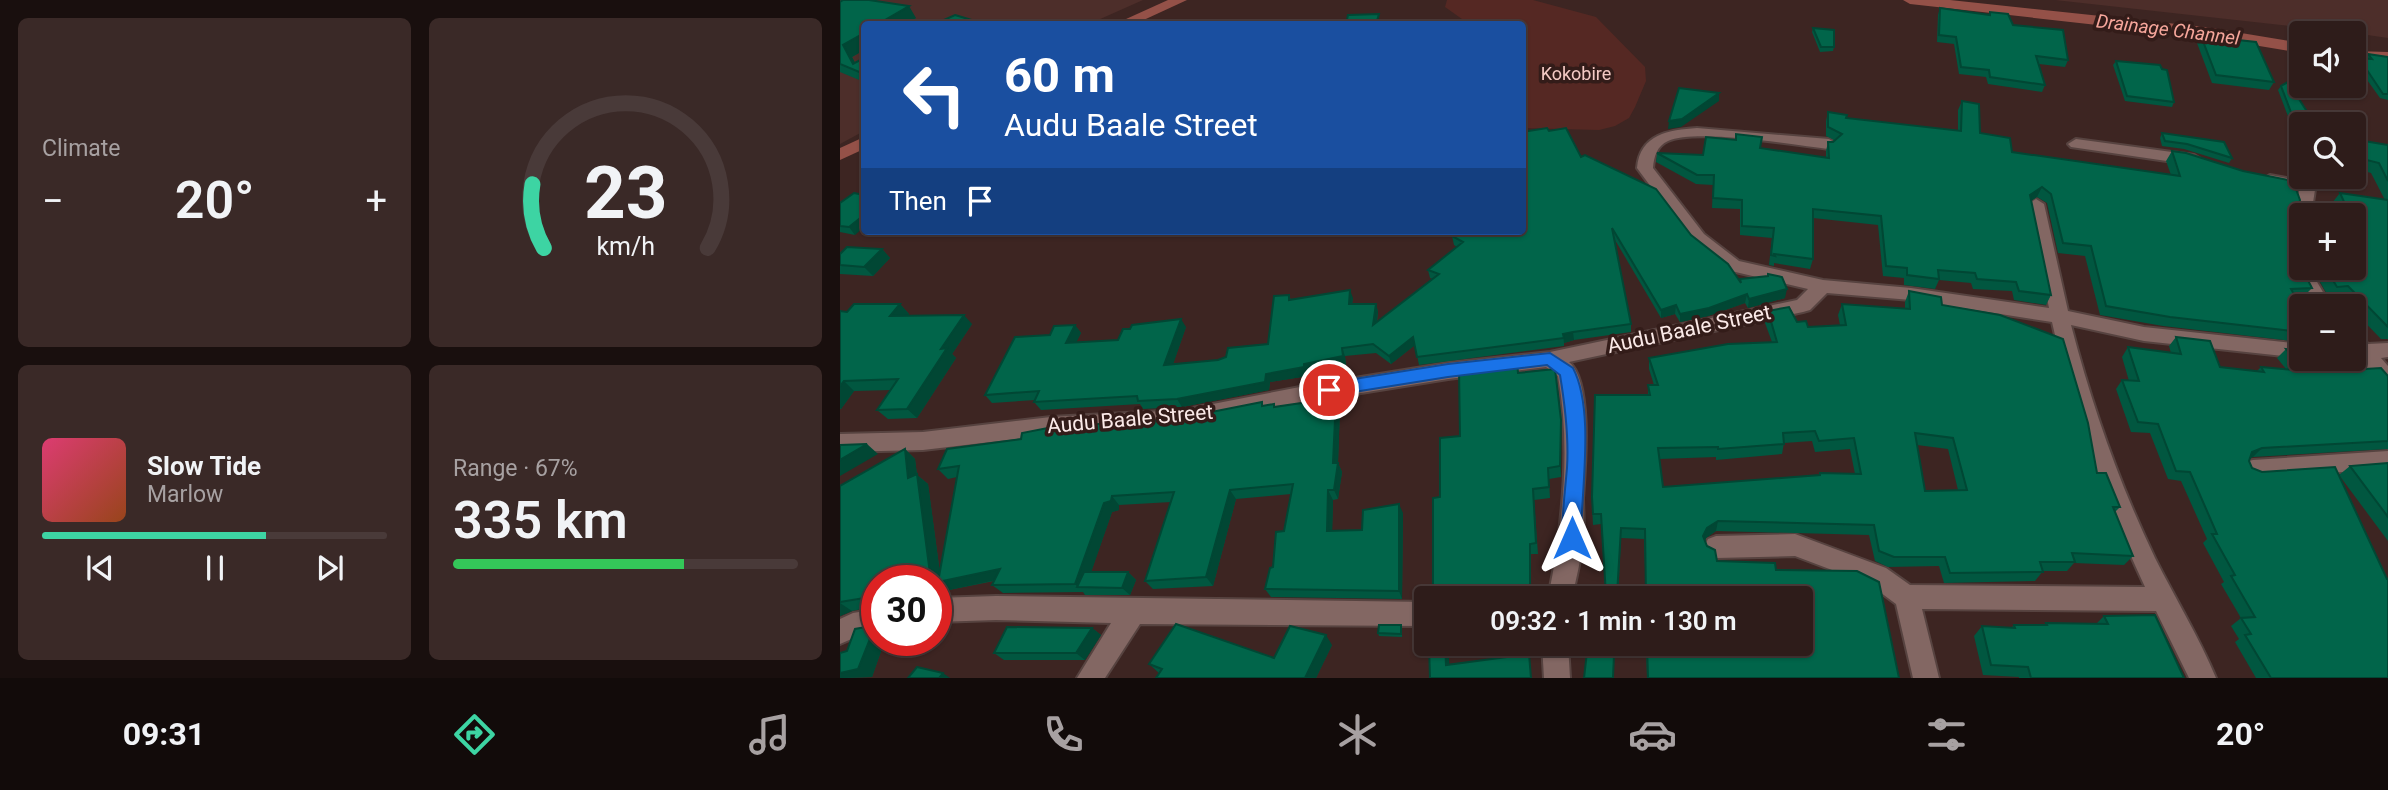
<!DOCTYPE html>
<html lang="en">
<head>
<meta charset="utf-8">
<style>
	:root { --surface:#2e1c1a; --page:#3a2927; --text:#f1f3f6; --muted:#a7a1a2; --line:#493a39; --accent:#3dd4a3 }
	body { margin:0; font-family:Roboto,sans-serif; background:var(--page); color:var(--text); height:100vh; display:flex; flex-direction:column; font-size:26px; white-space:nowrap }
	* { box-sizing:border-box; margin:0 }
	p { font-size:23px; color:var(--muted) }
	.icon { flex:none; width:38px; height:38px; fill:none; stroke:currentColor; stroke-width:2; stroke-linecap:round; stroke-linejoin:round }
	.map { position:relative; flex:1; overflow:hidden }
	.details { display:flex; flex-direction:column; gap:18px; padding:18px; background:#190f0e; width:840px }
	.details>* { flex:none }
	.guide { position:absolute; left:21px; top:21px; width:665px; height:214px; border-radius:7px; box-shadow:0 2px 5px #0004,0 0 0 2px var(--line); background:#1a4fa0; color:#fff; overflow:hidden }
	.buttons { position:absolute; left:1449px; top:21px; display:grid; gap:14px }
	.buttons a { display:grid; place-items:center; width:77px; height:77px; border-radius:7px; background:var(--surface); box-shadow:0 2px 5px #0004,0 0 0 2px var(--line); font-size:35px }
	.speed { position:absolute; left:21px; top:565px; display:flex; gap:14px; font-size:35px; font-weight:700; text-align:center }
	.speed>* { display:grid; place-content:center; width:91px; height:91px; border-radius:50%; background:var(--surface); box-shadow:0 2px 5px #0004,0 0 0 2px var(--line); line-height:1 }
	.speed .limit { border:10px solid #d22; background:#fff; color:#111 }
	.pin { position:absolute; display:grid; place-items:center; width:60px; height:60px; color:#fff; margin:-30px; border:4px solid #fff; border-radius:50%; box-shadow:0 2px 7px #0007 }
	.me { position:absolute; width:77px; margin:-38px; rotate:0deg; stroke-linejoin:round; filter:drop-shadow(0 0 5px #0008) }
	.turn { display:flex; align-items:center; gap:24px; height:147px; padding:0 28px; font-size:32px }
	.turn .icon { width:91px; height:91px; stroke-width:2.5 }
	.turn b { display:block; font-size:49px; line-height:60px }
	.then { display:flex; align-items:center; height:66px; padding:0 28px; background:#0003; gap:14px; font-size:26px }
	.big { font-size:52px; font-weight:600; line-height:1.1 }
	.details .widget { flex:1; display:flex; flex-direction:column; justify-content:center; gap:10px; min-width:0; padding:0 24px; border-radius:10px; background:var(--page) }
	.details .dial { align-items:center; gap:0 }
	.dial svg { height:182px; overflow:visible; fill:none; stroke:var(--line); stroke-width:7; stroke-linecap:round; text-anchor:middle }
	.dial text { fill:var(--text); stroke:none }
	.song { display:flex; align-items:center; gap:21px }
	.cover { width:84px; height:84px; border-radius:10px; background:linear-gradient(135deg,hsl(340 70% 55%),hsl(20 70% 35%)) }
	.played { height:7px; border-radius:4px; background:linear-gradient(90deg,var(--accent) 65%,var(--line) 65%) }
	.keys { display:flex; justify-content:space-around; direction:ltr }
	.heat { display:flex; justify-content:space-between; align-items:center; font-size:38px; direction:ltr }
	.charge { height:10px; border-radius:5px; background:linear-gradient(90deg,#34c759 67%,var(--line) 0) }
	.details .tiles { flex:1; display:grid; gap:18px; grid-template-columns:repeat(2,1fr) }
	.trip { position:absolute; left:574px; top:586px; width:399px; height:70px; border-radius:7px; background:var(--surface); box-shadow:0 2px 5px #0004,0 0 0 2px var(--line); font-weight:600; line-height:70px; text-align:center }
	.dock { display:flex; height:112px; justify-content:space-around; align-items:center; background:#120b0a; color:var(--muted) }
	.dock .icon { width:49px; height:49px }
	.dock .selected { color:var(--accent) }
	.dock b { font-size:32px; color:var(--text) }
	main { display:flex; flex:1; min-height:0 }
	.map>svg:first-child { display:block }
	.built { fill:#4d2e2a }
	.green { fill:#552823 }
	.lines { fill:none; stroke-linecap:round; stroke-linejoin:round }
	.canal { fill:#945148; fill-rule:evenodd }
	.street-casing { stroke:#574340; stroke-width:4 }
	.street { fill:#836763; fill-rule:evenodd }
	.wall { fill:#015740; fill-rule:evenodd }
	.shaded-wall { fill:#014734 }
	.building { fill:#01654a; stroke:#014734; stroke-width:2; fill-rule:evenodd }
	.route { fill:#1a73e8; stroke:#114b97; stroke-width:2 }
	.labels { text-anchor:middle; stroke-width:7; stroke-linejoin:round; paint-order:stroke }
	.far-park-label { font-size:18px; fill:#f4cac4; stroke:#331c19 }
	.far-water-label { font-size:19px; font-style:italic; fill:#f6a69b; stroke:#331c19 }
	.street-label { font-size:21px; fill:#fbeae8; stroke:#331c19 }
</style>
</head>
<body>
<main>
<section class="details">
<div class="tiles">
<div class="widget"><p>Climate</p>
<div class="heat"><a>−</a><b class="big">20°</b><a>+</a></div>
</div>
<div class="widget dial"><svg viewBox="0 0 100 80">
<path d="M14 69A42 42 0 1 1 86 69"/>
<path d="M14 69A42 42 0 0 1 9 41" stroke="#3dd4a3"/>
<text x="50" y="56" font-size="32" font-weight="700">23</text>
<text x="50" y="72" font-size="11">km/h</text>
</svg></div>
<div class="widget">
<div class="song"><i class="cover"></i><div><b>Slow Tide</b><p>Marlow</p></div></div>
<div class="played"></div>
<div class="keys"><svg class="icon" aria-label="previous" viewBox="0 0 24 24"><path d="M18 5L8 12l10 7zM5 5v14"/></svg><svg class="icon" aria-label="pause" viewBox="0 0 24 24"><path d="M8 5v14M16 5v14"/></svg><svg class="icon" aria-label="next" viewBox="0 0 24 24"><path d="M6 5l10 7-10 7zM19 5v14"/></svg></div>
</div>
<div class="widget"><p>Range · 67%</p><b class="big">335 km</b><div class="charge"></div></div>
</div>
</section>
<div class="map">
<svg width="1548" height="678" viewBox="0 0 1548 678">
	<rect width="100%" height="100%" fill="#3d2522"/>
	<g class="built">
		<polygon points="0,0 303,0 249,24 24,24 24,131 0,144"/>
		<polygon points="1215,0 1548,0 1548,38 1514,33"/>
	</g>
	<polygon class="green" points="607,0 693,0 756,17 805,67 806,81 795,107 789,118 775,126 759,130 683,128 682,24 629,24 605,7"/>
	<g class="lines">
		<g class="canal">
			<polygon points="328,0 347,0 295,24 275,24"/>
			<polygon points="1063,0 1110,0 1365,27 1461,43 1461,53 1365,37 1070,4"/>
			<polygon points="1514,51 1548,52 1548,62 1514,61"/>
			<polygon points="24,137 24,149 0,160 0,148"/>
		</g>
		<defs>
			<g id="street">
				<path d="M857,128L989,139L997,144L989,149C955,145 856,128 828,141C817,146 814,156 813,168L864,234L899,261L983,280L1071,288L1209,308L1188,204L1196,199L1204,204L1228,311L1304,327L1461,344V358L1304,341L1231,325C1252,406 1279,483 1315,558C1335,598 1359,637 1376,678H1349L1316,611L1082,609L1099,678H1073L1056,604L1029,584L955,556L876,558L868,555L864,547L868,539L876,536L955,534L1046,568L1070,585L1305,587C1265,501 1232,414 1212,322L1071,300L987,293L970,310L963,312L729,362C753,381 745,469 743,498C743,512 745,526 743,540C741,560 736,579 732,598H708C723,525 731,449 718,376L706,367L608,379L465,402L342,426L211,435L83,450L0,452V434L83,432L211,417L342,410L465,386L608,363L710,352L957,300L968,289L887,270L852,242L797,168C800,134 829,130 857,128Z"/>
				<polygon points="1236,139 1354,155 1362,160 1354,165 1231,147 1228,144"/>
				<path d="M1430,175L1469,182L1475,190L1471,215H1461V268H1469L1491,306H1472C1439,257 1450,243 1459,191L1424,183L1422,180Z"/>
				<polygon points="1514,334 1521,336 1528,344 1548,343 1548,357 1541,358 1548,366 1548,387 1541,385 1519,359 1513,359"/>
				<polygon points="1548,451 1548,469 1413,478 1405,476 1402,469 1405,462 1413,460"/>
				<polygon points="156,596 586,602 586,626 300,624 265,678 237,678 271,623 156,620 96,622 96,598"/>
				<polygon points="37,609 37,633 16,637 0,644 0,619 13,613"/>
				<polygon points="702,644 728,644 730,678 704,678"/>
			</g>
		</defs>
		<use href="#street" class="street-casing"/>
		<use href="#street" class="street"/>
	</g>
	<g class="wall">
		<polygon points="0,2 76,18 66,24 24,24 24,50 12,57 15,63 24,58 24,82 0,72"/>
		<polygon points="1100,8 1149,15 1150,12 1228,60 1225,67 1199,64 1205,85 1202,92 1148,84 1146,77 1119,74 1114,44 1097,42 1098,15"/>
		<polygon points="973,28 994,47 993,51 980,52 972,32"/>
		<polygon points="1361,36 1434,82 1429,90 1372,83 1357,43"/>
		<polygon points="1528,54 1548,57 1548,100 1540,98 1515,63 1519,58 1525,59"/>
		<polygon points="1276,61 1334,102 1332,107 1285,101 1273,65"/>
		<polygon points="1441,86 1461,124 1461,136 1460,133 1454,132 1438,90"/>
		<polygon points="1122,101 1140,133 1172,152 1331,175 1326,161 1332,151 1452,234 1459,263 1472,288 1463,297 1456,298 1461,307 1461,342 1323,326 1260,315 1245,256 1218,253 1207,203 1197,197 1191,201 1211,295 1206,305 1174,300 1172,291 1133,289 1131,283 1099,280 1095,289 1064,285 1064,278 1043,276 1038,225 973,218 973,259 970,269 934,263 934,266 929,265 932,238 900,235 900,209 872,208 873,185 856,184 816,162 817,153 863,155 920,148 986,158 986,151 988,142 993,142 994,140 986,136 986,121 988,112 1006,118 1118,131 1118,110"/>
		<polygon points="709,131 741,157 851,235 900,280 945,298 908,308 905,303 868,316 840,322 835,314 821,318 775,240 791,324 791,332 734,340 724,343 724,346 579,365 575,345 551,364 536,353 505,356 506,365 468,373 468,376 430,382 429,390 342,407 303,409 300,404 201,410 194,402 195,400 152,403 145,395 210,335 235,325 241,333 236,342 278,340 346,327 333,364 378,360 428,344 449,295 451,300 513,298 512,304 536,304 538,312 537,322 593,279 590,278 588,270 617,247 614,245 612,236 682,231"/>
		<polygon points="1322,133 1392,158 1389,163 1344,149 1322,146 1320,138"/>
		<polygon points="1518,140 1548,145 1548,339 1541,339 1514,311 1514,306 1510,306 1500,296 1488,296 1480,282 1488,272 1505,271 1504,268 1514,268 1514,215 1497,215 1492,203 1500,193 1545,200 1531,173 1514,168 1514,145"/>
		<polygon points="0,203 15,235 0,232"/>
		<polygon points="42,249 50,258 33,276 0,274 0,254"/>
		<path d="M1069,291L1102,305L1257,473L1280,507L1275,512L1293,556L1284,565L1234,563L1227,571H1203L1195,581L1104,583L1099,566L1048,567L1035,561L1029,535L876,531L866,538L865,540L867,546L877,561L936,570L1059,678H807L806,644H961V598H806L804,539L781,538L778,598H766L761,524L753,525L752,507L808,395V385H814L809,369V358L932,342L925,323L928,311L968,327L1000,325L998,315L1002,304L1065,309V302ZM972,441L975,452L1010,449L1015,474L980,473L979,475L823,487L819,459L876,457V460L942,454L944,443ZM1077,445L1108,449L1118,490L1085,491Z"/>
		<polygon points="60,304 69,314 67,316 132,324 112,354 116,358 77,418 48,419 37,410 51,390 14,391 1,409 0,409 0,311 7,312"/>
		<polygon points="1336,337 1380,367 1417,371 1421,367 1446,369 1437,358 1446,349 1525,369 1548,376 1548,449 1413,457 1409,459 1409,461 1412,468 1548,678 1416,678 1395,642 1399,639 1391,626 1401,618 1381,584 1384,582 1363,543 1367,539 1341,481 1328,479 1310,433 1291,432 1276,389 1282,380 1289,381 1282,357 1288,347 1331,353 1329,346"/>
		<polygon points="679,373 721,431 721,477 709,479 710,498 694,500 698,554 691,554 691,598 588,598 593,594 600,497 620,436"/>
		<polygon points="496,398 500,408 498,463 502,472 498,499 493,500 492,531 522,530 563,513 562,599 431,597 425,589 444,531 451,494 396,499 373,586 313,589 305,581 331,502 279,505 279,510 272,512 251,572 288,572 296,580 290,595 245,595 243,592 163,593 152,585 154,581 109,590 101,584 102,592 37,581 37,640 45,640 32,677 0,678 7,651 26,627 27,608 12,611 0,616 0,486 65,449 75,459 77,475 88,484 100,573 117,477 108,479 98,469 336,419 424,406 435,407"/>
		<polygon points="1548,463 1548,541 1499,475 1510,466"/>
		<polygon points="1264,616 1344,678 1179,678 1179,677 1143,675 1134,636 1142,626 1171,628 1174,625 1204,625 1206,623 1256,624"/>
		<polygon points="252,628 261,635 245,660 164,660 154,653"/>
		<polygon points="562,628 562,637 539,636 538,633"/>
		<polygon points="492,645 476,678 316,678 319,673 309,664 434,658"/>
	</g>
	<g class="shaded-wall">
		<polygon points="69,6 76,18 66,24 38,24"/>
		<polygon points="24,33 24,50 12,57 20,72 13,64 3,45"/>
		<polygon points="879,93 879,101 841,127 828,129 829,121"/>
		<polygon points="1202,187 1197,197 1185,205 1190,195"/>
		<polygon points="24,215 24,227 15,235 9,227"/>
		<polygon points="42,249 50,258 33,276 24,267"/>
		<polygon points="947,289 945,298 908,308 909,299"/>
		<polygon points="510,290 513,298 511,312 509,304"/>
		<polygon points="907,294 905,303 868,316 840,322 840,314"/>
		<polygon points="60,304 69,314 60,326 50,316"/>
		<polygon points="536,304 538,312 535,333 533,325"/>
		<polygon points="836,305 835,314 821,318 821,310"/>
		<polygon points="124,315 132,324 112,354 116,358 77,418 67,409 101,349"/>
		<polygon points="341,319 346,327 330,373 324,365"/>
		<polygon points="235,325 241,333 232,351 226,343"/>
		<polygon points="733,332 734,340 724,343 723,334"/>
		<polygon points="573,337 575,345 551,364 549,356"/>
		<polygon points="502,348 505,356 506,365 468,373 468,376 430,382 429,390 342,407 337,399 426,374 464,364"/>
		<polygon points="4,381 14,391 1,409 0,408 0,386"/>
		<polygon points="496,398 500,408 498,463 502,472 498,499 494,490 493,463"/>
		<polygon points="721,420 721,477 720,466"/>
		<polygon points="27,444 38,454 0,476 0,460"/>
		<polygon points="1422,448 1413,457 1403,461 1412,452"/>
		<polygon points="65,449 75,459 77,475 88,484 101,581 160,569 170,577 109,590 101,584 102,592 96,595 96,581 91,581 68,478"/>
		<polygon points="390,490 396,499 373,586 366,577"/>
		<polygon points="488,490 493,500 492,540 487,531"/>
		<polygon points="272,496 279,505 279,510 272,512 246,587 238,587 235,584 264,503"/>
		<polygon points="559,504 563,513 562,599 559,591"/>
		<polygon points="878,521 876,531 866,538 862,546 863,536 867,528"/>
		<polygon points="690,544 691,554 691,598 690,597"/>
		<polygon points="288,572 296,580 290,595 282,588"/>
		<polygon points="0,603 12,611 0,616"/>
		<polygon points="37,621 37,640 45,640 32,677 0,678 0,673"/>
		<polygon points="252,628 261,635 245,660 236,653"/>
		<polygon points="486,635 492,645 476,678 465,678"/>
		<polygon points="605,644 608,644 610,674 606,665"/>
		<polygon points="103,673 110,678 99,678"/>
	</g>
	<g class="building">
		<polygon points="3,0 29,0 69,6 38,24 24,24 24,33 3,45 13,64 24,58 24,74 0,64 0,2"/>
		<polygon points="1100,8 1150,15 1150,12 1168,14 1173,25 1223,30 1228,60 1196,56 1205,85 1150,77 1149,70 1121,67 1116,37 1099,35"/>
		<polygon points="539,14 536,24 506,24 508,15"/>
		<polygon points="115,15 145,24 95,24"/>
		<polygon points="973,28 994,30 994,47 981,47"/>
		<polygon points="1361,36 1416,42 1434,82 1376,75"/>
		<polygon points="1528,54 1548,57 1548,94 1543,94 1519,58 1532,59"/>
		<polygon points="1276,61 1320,65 1322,69 1327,70 1334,102 1287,96"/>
		<polygon points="1448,82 1475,124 1461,124 1461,128 1457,128 1441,86"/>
		<polygon points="839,88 879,93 842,119 829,121"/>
		<polygon points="1122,101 1139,104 1140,133 1170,138 1172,152 1340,176 1332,151 1346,153 1403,171 1453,181 1460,200 1452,234 1454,244 1459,263 1472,288 1451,289 1461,307 1461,332 1330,317 1266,306 1251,246 1223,243 1211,194 1202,187 1190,195 1211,295 1179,291 1176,282 1137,279 1135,273 1098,270 1099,279 1067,275 1067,268 1046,266 1041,216 973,209 973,259 934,254 935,256 931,255 934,228 902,226 902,200 873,198 874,175 857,175 817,153 863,155 866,137 896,140 896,134 922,137 920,148 989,158 988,142 993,142 1002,134 988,127 988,112 1007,115 1006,118 1121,131"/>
		<polygon points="707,128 709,131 726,128 741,157 745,155 816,189 851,235 888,264 901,283 900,279 928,276 928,274 942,277 947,289 909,299 907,294 869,308 840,314 836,305 821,310 772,228 791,324 733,332 723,334 724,338 577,357 573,337 549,356 533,344 502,348 503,356 464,364 464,367 426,374 425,382 337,399 298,401 297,396 194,402 199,391 145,395 175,337 210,335 214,326 235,325 226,343 278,340 283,329 290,329 292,325 341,319 324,365 378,360 386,357 388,348 428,344 434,296 449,295 449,300 510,290 509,304 536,304 533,325 599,274 588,270 623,242 612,236 620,231 682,231 682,132"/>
		<polygon points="1322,133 1384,142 1392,158 1347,144 1325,141"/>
		<polygon points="1518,140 1548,145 1548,181 1539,163 1519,158"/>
		<polygon points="14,193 24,195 24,215 9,227 0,226 0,203"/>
		<polygon points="1500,193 1548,200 1548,327 1508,286 1497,287 1488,272 1518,270 1514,261 1514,215 1510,215"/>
		<polygon points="7,247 42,249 24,267 0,265 0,254"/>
		<path d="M1069,291L1101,297L1102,305L1160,315L1223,339L1248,423L1257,473H1266L1280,507H1273L1293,556L1232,553L1235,562H1200L1203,572L1110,573L1105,557H1054L1039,551L1034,525L878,521L867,528L863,536L867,546L875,550L877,561L935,563L936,570L1017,571L1039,582L1059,678H808L807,644H961V598H806L805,529L781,528L777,595H766L761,514H753L752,497L755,395H810L808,385H818L809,358L888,344L937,342L928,311L949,307L957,322L966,321L968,327L1006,325L1002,304L1070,309ZM975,431L979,441L1014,438L1021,474L980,473V475L823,487L818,448L878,447V449L944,444L943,433ZM1075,433L1113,438L1127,490L1085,491Z"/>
		<polygon points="14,304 60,304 50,316 124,315 101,349 107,348 67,409 37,410 58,379 4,381 0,386 0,311 7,312"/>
		<polygon points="1336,337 1370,341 1380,367 1424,372 1421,367 1465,371 1446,349 1461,350 1461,359 1514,359 1514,353 1525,369 1541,368 1548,376 1548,441 1422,448 1412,452 1409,461 1412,468 1422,472 1495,467 1547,579 1548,579 1548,678 1431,678 1405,635 1411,634 1401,618 1415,617 1391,576 1395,575 1372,534 1377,534 1350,472 1336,471 1318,424 1298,422 1282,380 1299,381 1288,347 1341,354"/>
		<polygon points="677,361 678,373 715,369 721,420 720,466 708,468 709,487 693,489 696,543 690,544 690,597 588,598 588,594 593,594 593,498 600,497 600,438 620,436 619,369"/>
		<polygon points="496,398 493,463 498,463 494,490 488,490 487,531 522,530 523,510 559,504 559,591 425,589 430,568 433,567 436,532 444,531 453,484 390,490 366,577 305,581 334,492 272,496 271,501 264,503 235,584 152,585 160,569 98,582 119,466 98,469 107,449 181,439 182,433 213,427 336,419 422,402 422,406 434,404 434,407"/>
		<polygon points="27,444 0,460 0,445"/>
		<polygon points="65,449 68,478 77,474 91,581 37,581 37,621 18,669 0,673 0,653 7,651 15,629 26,627 27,601 24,598 0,602 0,486"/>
		<polygon points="1548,463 1548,517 1510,466"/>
		<polygon points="244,572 288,572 282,588 237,587"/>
		<polygon points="1315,615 1344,678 1191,678 1188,667 1151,665 1142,626 1175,628 1174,625 1207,625 1206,623 1268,624 1264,616"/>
		<polygon points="336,624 434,658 450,626 486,635 465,678 316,678 322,669 309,664"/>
		<polygon points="539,625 561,625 561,634 538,633"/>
		<polygon points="167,627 252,628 236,653 154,653"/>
		<polygon points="589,644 605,644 606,665 689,654 691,678 590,678"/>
		<polygon points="747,652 774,654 773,678 744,678"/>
		<polygon points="77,667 103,673 99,678 68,678"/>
	</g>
	<path class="route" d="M710,353L733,368C755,410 741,491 741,538L739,544L732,547L725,544L722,538C722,514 725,491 727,468C729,437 725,405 720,375L707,365L608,377L489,396L483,395L480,390L483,385L489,383L608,364Z"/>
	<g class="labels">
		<g class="far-park-label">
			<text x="736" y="80">Kokobire</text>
		</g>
		<g class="far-water-label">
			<text transform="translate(1328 29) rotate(7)" y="7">Drainage Channel</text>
		</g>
		<g class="street-label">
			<text transform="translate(849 329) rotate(-12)" y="7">Audu Baale Street</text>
			<text transform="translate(290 419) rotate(-5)" y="7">Audu Baale Street</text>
		</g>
	</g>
</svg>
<div class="buttons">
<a><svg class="icon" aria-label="sound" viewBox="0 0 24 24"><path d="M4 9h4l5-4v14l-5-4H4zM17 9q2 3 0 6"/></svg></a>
<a><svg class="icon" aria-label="search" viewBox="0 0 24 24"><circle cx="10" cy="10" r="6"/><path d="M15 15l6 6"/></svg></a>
<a>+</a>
<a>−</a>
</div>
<div class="speed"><div class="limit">30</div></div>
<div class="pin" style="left:489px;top:390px;background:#d93025"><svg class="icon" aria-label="arrive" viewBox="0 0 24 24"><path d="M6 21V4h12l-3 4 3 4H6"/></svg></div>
<svg class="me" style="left:732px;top:538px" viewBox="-20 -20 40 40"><path d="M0-17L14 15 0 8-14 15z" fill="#1a73e8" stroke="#fff" stroke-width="4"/></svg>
<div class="trip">09:32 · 1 min · 130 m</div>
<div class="guide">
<div class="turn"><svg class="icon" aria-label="left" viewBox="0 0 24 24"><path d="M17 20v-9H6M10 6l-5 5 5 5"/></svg><div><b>60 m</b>Audu Baale Street</div></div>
<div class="then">Then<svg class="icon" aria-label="arrive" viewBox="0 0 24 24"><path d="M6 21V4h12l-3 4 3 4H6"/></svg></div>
</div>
</div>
</main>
<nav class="dock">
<b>09:31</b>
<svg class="icon selected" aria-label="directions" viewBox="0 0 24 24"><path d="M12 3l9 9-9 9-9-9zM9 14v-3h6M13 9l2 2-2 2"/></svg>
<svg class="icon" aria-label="music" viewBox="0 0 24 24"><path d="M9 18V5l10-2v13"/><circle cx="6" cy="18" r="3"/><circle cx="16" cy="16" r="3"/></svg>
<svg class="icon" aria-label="phone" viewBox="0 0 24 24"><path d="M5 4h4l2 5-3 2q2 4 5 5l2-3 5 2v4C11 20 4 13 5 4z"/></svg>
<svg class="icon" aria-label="climate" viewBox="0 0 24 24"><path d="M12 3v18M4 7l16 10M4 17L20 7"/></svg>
<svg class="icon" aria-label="car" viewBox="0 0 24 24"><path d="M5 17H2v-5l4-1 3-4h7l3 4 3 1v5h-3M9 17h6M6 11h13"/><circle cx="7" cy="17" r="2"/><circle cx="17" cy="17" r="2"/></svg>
<svg class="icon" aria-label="filters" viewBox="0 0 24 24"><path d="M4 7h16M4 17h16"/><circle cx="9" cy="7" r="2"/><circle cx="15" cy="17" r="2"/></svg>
<b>20°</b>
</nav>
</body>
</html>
